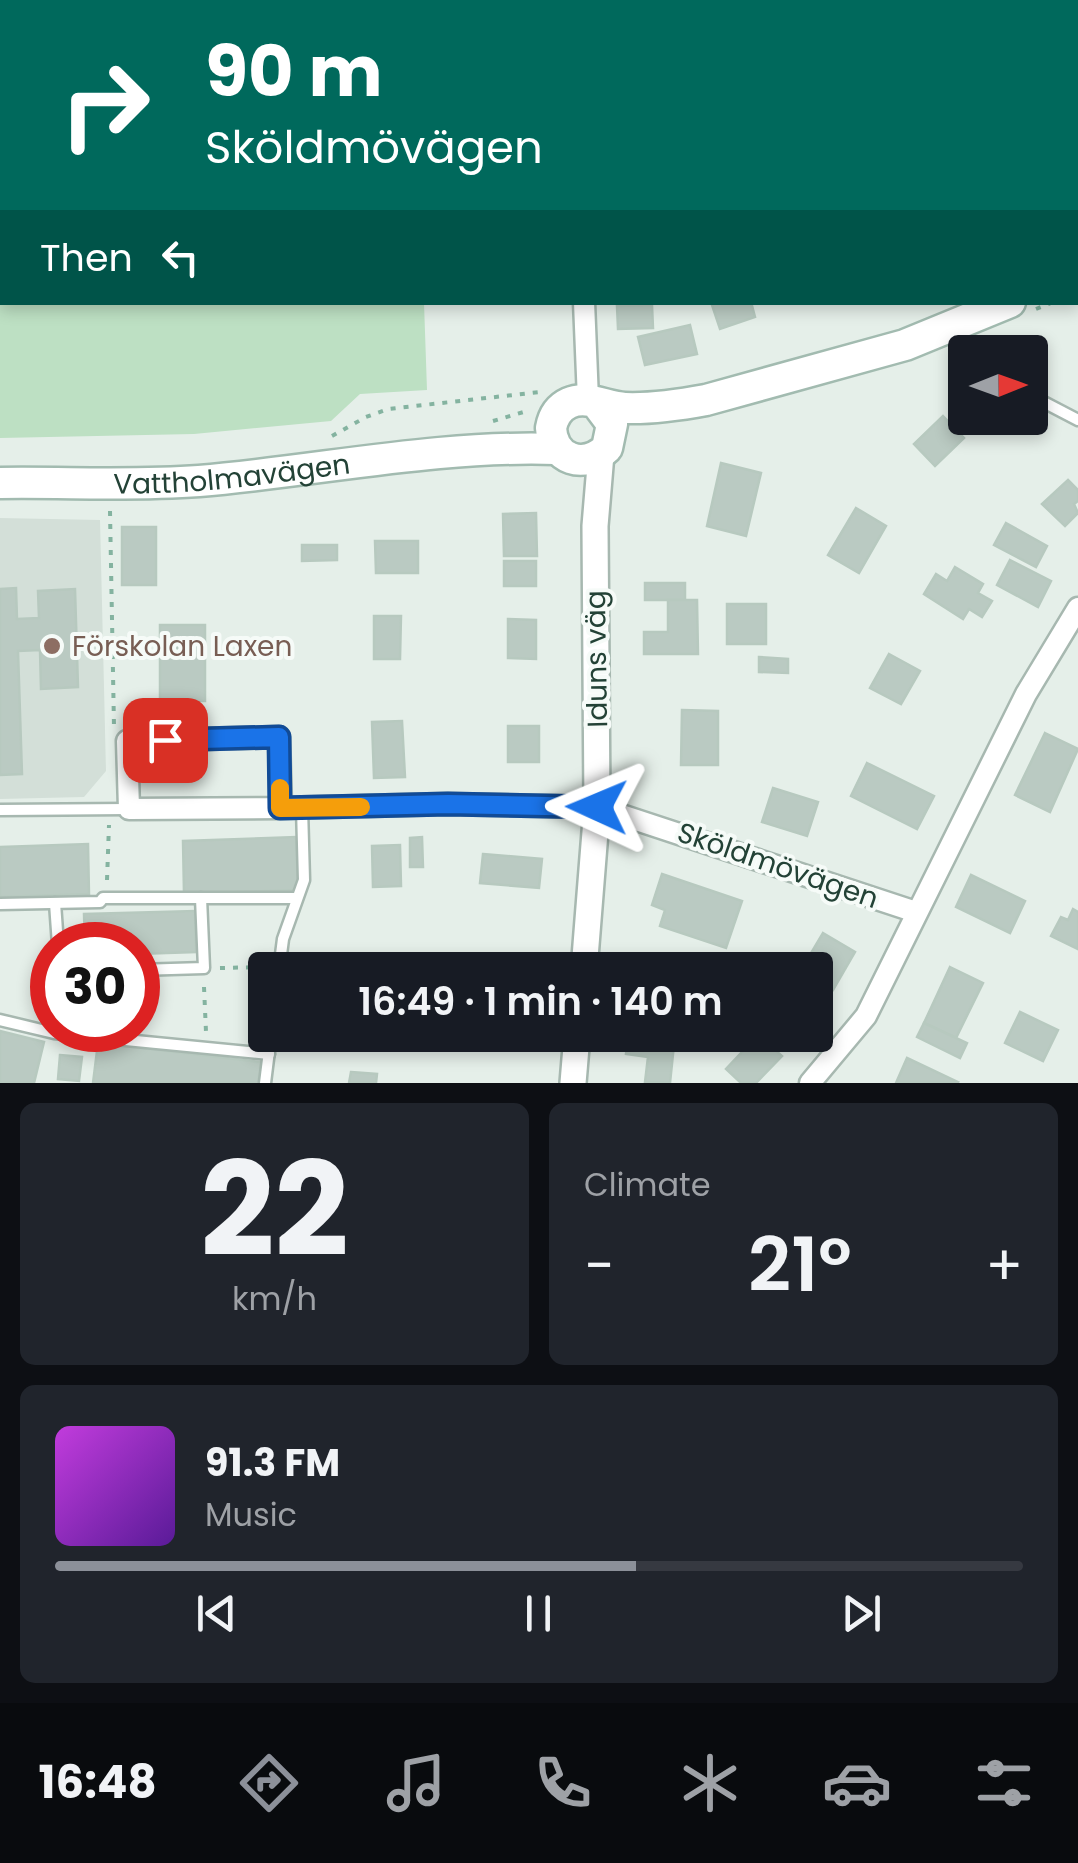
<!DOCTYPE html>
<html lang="en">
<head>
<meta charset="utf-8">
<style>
	:root { --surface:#171b24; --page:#20242c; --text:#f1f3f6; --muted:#9ea1a6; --line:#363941; --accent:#8c9099 }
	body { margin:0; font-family:Poppins,sans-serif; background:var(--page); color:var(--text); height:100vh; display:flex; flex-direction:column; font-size:38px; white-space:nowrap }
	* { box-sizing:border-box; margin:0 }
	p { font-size:32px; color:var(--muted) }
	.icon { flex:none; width:55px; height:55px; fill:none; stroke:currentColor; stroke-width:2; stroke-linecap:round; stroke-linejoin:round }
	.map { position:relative; height:1083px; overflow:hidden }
	.side { display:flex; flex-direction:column; gap:20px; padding:20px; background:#0d0f14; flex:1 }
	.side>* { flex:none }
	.top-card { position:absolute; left:0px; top:0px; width:1080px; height:305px; box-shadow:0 5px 15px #0003; background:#00695c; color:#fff; overflow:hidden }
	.needle { width:65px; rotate:89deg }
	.buttons { position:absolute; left:948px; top:335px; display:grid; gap:20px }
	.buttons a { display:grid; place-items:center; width:100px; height:100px; border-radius:10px; background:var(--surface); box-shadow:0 5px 15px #0003; font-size:50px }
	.speed { position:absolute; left:30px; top:922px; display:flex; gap:20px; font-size:50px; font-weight:700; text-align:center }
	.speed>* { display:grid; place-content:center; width:130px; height:130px; border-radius:50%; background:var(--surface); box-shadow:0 5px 15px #0003; line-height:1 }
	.speed .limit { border:15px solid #d22; background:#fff; color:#111 }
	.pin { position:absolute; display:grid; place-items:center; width:85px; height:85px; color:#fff; margin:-42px; border-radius:20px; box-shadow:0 5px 15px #0006 }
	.me { position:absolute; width:110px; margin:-55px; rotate:271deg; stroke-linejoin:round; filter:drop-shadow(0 0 8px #0008) }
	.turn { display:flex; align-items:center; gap:35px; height:210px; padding:0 40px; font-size:45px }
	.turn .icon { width:130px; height:130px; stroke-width:2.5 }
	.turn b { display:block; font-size:70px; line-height:85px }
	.then { display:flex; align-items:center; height:95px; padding:0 40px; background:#0003; gap:20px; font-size:38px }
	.big { font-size:75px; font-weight:600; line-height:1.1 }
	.side .widget { flex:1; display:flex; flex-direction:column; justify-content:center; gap:15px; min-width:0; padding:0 35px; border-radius:15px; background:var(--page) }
	.side .dial { align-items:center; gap:0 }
	.dial b { font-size:130px; line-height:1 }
	.song { display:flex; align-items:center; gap:30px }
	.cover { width:120px; height:120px; border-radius:15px; background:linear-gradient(135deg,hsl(290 70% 55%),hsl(270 70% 35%)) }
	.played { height:10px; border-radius:5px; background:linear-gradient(90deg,var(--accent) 60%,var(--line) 60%) }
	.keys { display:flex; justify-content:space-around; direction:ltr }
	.heat { display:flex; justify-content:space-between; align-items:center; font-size:55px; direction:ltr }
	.side .tiles { flex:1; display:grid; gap:20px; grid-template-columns:1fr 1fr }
	.widget:last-child { grid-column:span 2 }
	.trip { position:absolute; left:248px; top:952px; width:585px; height:100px; border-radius:10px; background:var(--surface); box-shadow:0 5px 15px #0003; font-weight:600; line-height:100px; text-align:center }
	.tabs { display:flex; height:160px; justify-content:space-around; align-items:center; background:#090b0e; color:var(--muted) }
	.tabs .icon { width:70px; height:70px }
	.tabs .selected { color:var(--accent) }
	.tabs b { font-size:45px; color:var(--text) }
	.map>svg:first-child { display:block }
	.built { fill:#d3dfd8 }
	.green { fill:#bde0c3 }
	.building { fill:#bacac2; stroke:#b7c9bf; stroke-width:2.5 }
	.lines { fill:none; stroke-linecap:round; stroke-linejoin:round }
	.service-casing { stroke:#a7b8b0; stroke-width:15 }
	.minor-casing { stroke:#a7b8b0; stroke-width:25 }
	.tertiary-casing { stroke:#a7b8b0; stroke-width:30 }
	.secondary-casing { stroke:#a2bbb0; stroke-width:35 }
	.path { stroke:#84b3a0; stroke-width:4; stroke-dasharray:5 8; stroke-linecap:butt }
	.service { stroke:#fff; stroke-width:10 }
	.minor { stroke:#fff; stroke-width:20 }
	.tertiary { stroke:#fff; stroke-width:25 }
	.secondary { stroke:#fff; stroke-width:30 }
	.route-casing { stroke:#114b97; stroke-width:25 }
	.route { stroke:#1a73e8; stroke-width:18 }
	.slow { stroke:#f59e0b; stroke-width:18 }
	.education-dot { fill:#8d6e63; stroke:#f6fbf8; stroke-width:4 }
	.labels { text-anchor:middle; stroke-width:8; stroke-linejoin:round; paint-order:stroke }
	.street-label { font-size:28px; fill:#234236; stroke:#f6fbf8 }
	.education-label { font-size:28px; fill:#785e54; stroke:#f6fbf8; text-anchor:start }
</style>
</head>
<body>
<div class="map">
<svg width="1078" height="1083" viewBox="0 0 1078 1083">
	<rect width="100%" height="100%" fill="#e5efe9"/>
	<polygon class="built" points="0,518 100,520 106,771 84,797 0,799"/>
	<polygon class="green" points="0,0 414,0 414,2 2,2 2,302 424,303 427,390 360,394 331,421 194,434 0,438"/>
	<g class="building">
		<polygon points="711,302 751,302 755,317 720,329"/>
		<polygon points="652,305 653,328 618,329 617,306"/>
		<polygon points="690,325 697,354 645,365 638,337"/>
		<polygon points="943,416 964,438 935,466 914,444"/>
		<polygon points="721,463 761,473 746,536 707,526"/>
		<polygon points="1068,480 1078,490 1078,501 1074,504 1078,513 1065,526 1042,504"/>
		<polygon points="856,508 886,526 859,573 828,555"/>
		<polygon points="536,513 537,556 504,556 503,514"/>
		<polygon points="1006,523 1047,546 1036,567 994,545"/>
		<rect x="122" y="527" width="34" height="58"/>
		<polygon points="375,541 418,541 418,573 376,573"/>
		<polygon points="302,545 337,545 337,560 302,561"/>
		<polygon points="1010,560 1051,581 1038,607 997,585"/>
		<rect x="504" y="561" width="32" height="25"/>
		<polygon points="955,567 983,584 978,593 992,601 982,617 969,609 963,619 924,594 936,574 947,581"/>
		<rect x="645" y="583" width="40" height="17"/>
		<polygon points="16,588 17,619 39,618 38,591 75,589 78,687 41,689 40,650 18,651 22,774 0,775 0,589"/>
		<polygon points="668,600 697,600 698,654 644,654 644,632 668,632"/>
		<rect x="727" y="604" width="39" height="40"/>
		<polygon points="374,616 401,616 400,659 374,659"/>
		<polygon points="508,619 536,620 536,659 508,658"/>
		<rect x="160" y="625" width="45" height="76"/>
		<polygon points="889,654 920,671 901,704 870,688"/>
		<polygon points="759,657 788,659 788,673 759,672"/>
		<polygon points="682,710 718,711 718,765 681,765"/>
		<polygon points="402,721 405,777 374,778 372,722"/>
		<rect x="508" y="726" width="31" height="36"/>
		<polygon points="1045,733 1078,749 1050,812 1015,795"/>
		<polygon points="867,763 934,796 917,829 851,796"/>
		<polygon points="773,788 818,802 807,836 762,822"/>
		<polygon points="296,837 298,890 184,894 183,841"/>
		<polygon points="422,837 423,867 410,867 410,838"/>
		<polygon points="88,844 89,894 0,897 0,847"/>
		<polygon points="400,845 401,886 373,887 372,846"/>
		<polygon points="483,854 542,859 539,888 480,883"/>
		<polygon points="662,874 742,901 726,948 660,926 665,910 652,905"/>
		<polygon points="971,875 1025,901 1010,933 956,907"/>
		<polygon points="1073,909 1078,912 1078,949 1051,936 1061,917 1068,920"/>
		<polygon points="195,911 196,952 138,954 138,945 85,945 84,914"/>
		<polygon points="823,933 855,952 833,990 815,979 815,970 801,970"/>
		<polygon points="950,967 983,983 956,1038 924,1023"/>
		<polygon points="1020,1012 1058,1030 1043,1061 1005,1043"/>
		<polygon points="924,1023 967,1043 960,1058 917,1037"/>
		<polygon points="0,1031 44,1042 34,1083 0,1083"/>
		<polygon points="335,1035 382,1035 382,1043 334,1040"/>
		<polygon points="628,1035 675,1035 670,1083 645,1082 648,1057 626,1054"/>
		<polygon points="758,1035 782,1056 756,1083 741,1083 726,1069"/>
		<polygon points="98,1043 261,1062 258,1083 93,1083"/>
		<polygon points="60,1055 82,1057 79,1081 58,1079"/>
		<polygon points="907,1058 958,1082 957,1083 896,1083"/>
		<polygon points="351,1072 377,1074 376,1083 349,1083"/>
	</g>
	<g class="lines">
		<defs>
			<g id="service">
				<polyline points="1030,395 1078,420"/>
				<polyline points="0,810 129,809"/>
				<polyline points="55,903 58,945"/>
				<polyline points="0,904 100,902 103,898 297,898"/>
				<polyline points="138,970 204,968 201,898"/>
				<polyline points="279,970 283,939 304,880 302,808"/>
				<polyline points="0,1020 54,1033 269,1054"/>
				<polyline points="265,1083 271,1035"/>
			</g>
			<g id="minor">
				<polyline points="575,0 575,2"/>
				<polyline points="998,2 1004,0"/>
				<polyline points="584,302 588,400"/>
				<polyline points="281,808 129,809 127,741 279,737 281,808 447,804 597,807 916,912"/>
				<polyline points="810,1083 866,1016 1026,694 1078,608"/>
			</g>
			<g id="tertiary">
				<polyline points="584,970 597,807 595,526 601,454"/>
				<polyline points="573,1083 577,1035"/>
			</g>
			<g id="secondary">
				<path d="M597,404L612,424L607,448C584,470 553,460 551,428C553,417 558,408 569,403C587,395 606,407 625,408C652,409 679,405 706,400L905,345L1010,302"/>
				<path id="s1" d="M0,483C66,482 133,486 199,481C318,471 436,445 556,449"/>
			</g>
		</defs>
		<use href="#service" class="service-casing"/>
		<use href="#minor" class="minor-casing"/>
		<use href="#tertiary" class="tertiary-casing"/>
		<use href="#secondary" class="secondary-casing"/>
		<g class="path">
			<polyline points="1078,254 1078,253"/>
			<polyline points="1036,309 1053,302"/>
			<polyline points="493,421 527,411"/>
			<polyline points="332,436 366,417 388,409 540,392"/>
			<polyline points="110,511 114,727"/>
			<polyline points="107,880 109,825"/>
			<polyline points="220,968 265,967"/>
			<polyline points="204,987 206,1032"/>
		</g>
		<use href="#service" class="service"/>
		<use href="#minor" class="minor"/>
		<use href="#tertiary" class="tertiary"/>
		<use href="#secondary" class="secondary"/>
	</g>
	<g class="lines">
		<defs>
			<polyline id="route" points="165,740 279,737 280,808 448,804 597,807"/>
		</defs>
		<use href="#route" class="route-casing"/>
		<use href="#route" class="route"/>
		<polyline class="slow" points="280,788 280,808 361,807"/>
	</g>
	<circle class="education-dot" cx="52" cy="646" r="10"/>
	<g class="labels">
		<g class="street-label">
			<text dy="10" stroke="none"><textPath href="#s1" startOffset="232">Vattholmavägen</textPath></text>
			<text transform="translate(596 659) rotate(-91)" y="10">Iduns väg</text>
			<text transform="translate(778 865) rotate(19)" y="10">Sköldmövägen</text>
		</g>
		<g class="education-label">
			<text x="72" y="656">Förskolan Laxen</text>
		</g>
	</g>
</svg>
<div class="buttons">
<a><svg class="needle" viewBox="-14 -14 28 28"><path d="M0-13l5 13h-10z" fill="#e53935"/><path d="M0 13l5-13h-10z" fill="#9ea1a6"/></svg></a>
</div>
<div class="speed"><div class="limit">30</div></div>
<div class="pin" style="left:165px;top:740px;background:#d93025"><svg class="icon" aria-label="arrive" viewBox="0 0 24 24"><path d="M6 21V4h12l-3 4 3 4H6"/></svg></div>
<svg class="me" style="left:597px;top:807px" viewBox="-20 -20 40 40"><path d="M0-17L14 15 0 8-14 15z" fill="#1a73e8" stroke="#fff" stroke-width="4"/></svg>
<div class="trip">16:49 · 1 min · 140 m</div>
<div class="top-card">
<div class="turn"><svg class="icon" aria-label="right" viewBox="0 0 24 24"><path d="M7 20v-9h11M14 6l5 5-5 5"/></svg><div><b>90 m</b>Sköldmövägen</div></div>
<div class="then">Then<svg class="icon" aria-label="left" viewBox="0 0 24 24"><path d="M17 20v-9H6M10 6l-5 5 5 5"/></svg></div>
</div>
</div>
<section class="side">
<div class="tiles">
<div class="widget dial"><b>22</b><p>km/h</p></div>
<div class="widget"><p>Climate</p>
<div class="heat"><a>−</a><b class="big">21°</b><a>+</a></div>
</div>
<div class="widget">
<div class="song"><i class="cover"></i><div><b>91.3 FM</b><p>Music</p></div></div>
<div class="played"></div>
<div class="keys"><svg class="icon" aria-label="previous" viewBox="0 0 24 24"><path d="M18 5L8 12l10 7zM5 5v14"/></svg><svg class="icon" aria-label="pause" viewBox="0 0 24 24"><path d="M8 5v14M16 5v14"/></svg><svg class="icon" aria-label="next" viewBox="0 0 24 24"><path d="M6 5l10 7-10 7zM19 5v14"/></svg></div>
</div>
</div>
</section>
<nav class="tabs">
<b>16:48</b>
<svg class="icon selected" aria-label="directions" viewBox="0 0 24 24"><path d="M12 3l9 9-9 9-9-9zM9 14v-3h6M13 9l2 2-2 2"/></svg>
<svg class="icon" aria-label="music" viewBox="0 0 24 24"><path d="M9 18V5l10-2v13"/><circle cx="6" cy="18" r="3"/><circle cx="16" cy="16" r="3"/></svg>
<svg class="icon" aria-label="phone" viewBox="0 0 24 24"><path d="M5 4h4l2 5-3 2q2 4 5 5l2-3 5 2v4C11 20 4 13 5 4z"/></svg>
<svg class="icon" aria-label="climate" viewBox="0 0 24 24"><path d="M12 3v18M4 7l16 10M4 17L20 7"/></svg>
<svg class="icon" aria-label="car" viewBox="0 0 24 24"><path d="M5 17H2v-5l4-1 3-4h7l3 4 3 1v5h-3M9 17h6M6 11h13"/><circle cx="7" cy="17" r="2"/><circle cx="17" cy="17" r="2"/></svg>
<svg class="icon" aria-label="filters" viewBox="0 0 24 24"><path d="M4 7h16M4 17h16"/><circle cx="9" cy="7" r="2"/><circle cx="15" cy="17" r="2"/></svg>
</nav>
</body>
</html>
